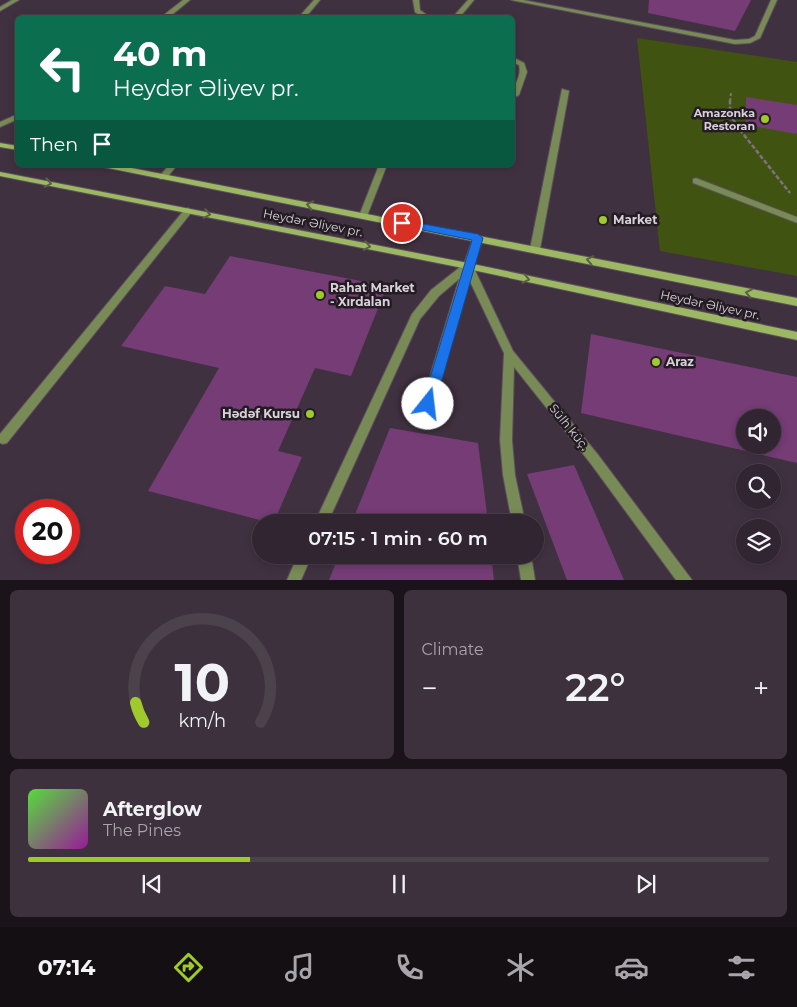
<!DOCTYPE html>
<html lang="en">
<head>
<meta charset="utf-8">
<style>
	:root { --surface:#302530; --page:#3c313c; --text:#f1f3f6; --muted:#a8a5ab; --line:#4b424c; --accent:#a0c92b }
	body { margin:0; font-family:Montserrat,sans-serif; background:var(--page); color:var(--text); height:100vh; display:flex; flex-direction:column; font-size:19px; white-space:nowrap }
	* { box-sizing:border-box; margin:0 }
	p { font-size:16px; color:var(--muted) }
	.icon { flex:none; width:28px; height:28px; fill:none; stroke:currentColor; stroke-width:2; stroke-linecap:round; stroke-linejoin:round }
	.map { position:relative; height:580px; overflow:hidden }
	.details { display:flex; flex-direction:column; gap:10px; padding:10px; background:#1a141a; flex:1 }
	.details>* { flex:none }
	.top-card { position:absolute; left:15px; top:15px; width:500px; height:152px; border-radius:8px; box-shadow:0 2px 8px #0003,0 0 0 1px var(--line); background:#0b6e4f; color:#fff; overflow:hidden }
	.fabs { position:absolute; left:736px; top:409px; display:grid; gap:10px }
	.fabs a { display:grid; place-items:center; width:45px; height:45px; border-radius:50%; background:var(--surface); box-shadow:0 2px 8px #0003,0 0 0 1px var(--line); font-size:25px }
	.speed { position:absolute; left:15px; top:499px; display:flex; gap:10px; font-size:25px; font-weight:700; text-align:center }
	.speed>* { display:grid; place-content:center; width:65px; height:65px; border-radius:50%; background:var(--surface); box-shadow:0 2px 8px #0003,0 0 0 1px var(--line); line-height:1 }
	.speed .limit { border:8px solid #d22; background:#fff; color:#111 }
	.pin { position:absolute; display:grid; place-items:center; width:42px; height:42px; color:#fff; margin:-21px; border:2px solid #fff; border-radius:50%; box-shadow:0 1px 5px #0007 }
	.me { position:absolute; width:55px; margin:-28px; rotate:16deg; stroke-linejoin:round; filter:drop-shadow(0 0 4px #0008) }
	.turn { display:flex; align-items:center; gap:18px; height:105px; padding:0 15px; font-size:22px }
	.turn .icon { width:65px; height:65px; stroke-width:2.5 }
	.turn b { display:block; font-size:35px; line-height:42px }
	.then { display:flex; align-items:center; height:48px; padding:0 15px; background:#0003; gap:10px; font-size:19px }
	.big { font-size:38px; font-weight:600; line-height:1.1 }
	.details .widget { flex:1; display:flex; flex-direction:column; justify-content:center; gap:8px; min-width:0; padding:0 18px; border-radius:8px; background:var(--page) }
	.details .dial { align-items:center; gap:0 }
	.dial svg { height:130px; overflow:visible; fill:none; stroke:var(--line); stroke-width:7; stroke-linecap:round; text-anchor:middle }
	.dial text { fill:var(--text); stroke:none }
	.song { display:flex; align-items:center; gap:15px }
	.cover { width:60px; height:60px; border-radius:8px; background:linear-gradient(135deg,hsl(110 70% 55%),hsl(300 70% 35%)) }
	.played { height:5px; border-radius:2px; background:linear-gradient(90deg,var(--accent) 30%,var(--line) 30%) }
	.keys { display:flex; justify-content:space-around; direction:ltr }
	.heat { display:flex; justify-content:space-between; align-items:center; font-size:28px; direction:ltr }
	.details .tiles { flex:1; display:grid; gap:10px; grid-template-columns:1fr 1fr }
	.widget:last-child { grid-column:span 2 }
	.trip { position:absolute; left:252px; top:514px; width:292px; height:50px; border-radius:25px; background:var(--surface); box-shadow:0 2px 8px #0003,0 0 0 1px var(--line); font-weight:600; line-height:50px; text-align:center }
	.tabs { display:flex; height:80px; justify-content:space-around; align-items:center; background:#130f13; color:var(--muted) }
	.tabs .icon { width:35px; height:35px }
	.tabs .active { color:var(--accent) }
	.tabs b { font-size:22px; color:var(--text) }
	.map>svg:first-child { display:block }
	.green { fill:#415310 }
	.building { fill:#753c76; fill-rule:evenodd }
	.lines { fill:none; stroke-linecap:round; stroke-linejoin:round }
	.service-casing { stroke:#5c4e5c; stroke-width:2 }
	.minor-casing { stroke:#5c4e5c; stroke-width:2 }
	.secondary-casing { stroke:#5c4e5c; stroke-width:2 }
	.path-far1 { stroke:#7f727f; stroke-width:2; stroke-dasharray:3 2; stroke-linecap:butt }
	.path { stroke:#7f727f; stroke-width:2.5; stroke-dasharray:4.5 2; stroke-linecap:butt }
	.service { fill:#788a55; fill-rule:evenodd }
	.minor { fill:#788a55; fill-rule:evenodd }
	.secondary { fill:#9cb862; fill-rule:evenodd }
	.oneway { stroke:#59623f }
	.route { fill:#1a73e8; stroke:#114b97 }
	.poi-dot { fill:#a0c92b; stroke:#231c23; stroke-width:2 }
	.labels { text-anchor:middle; stroke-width:5; stroke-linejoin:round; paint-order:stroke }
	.far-poi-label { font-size:11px; font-weight:bold; fill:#dad0da; stroke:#231c23; text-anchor:end }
	.poi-label { font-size:12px; font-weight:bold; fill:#dad0da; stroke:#231c23; text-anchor:start }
	.street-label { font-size:12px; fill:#dad0da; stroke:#231c23 }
</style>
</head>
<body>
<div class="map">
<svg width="797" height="580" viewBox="0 0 797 580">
	<rect width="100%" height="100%" fill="#403140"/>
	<polygon class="green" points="637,38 797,62 797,276 660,251"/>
	<g class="building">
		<polygon points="649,0 751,0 735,31 648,13"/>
		<polygon points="746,97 797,105 797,134 746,125"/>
		<polygon points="230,256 387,286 351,376 315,368 278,451 302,457 274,522 268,522 148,491 219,368 121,346 165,286 205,294"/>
		<path d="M591,334L797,377V463L581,413ZM745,418H772V445H745Z"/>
		<polygon points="390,428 478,443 488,522 352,522"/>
		<polygon points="574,465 624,580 567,580 527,474"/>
		<polygon points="339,555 491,555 494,580 329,580"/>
	</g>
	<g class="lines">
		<defs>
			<g id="service">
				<polygon points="12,0 19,0 0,11 0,7"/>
				<polygon points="183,0 190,0 168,18 160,18"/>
				<polygon points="413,0 419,0 420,10 431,18 423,18 415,12"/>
				<polygon points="468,0 474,0 459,18 452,18"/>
				<polygon points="511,0 523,0 735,40 749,39 755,36 771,0 777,0 760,38 750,43 735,44"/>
				<polygon points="18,114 18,119 0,127 0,122"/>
				<polygon points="696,178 797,217 797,223 693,183 693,179"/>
				<polygon points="468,263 473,266 434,403 432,406 428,408 424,406 422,403 463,266"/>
			</g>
			<g id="minor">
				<polygon points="314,0 320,0 305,18 298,18"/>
				<path d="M512,57L524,63L527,72L519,95L515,97H512C513,85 522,77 519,65L512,62Z"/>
				<polygon points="562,89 569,91 540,249 535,252 530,249"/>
				<polygon points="169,165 177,165 166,179 160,179 159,177"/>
				<polygon points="379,165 387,165 367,216 366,218 360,218 359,216"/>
				<polygon points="188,208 192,211 191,213 7,443 3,444 0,443 0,434 185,209"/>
				<polygon points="478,235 483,238 473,266 513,351 599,456 692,580 676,580 591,464 514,367 512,440 515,475 525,522 512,522 503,475 500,440 504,353 466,273 439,296 420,319 328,522 315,522 412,314 431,290 464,264 473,238"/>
				<polygon points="298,555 312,555 301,580 287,580"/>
				<polygon points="517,555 531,555 535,580 521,580"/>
			</g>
			<g id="secondary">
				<polygon points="0,143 18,146 18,150 0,147"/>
				<polygon points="99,165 116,165 797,298 797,306 103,167"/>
				<polygon points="0,172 468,263 797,332 797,340 468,269 0,176"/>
			</g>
		</defs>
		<use href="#service" class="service-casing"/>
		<use href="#minor" class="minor-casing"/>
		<use href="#secondary" class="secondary-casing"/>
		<polyline class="path-far1" points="730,101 731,93"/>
		<polyline class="path" points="730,100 730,113 736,125 790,193"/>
		<use href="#service" class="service"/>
		<use href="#minor" class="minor"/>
		<use href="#secondary" class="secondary"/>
	</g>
	<defs><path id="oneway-chevron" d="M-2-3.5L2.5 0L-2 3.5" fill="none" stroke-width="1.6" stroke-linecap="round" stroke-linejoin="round" transform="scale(1.25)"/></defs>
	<g class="oneway">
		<use href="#oneway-chevron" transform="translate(48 183) rotate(11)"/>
		<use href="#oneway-chevron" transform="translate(310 205) rotate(-169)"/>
		<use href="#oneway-chevron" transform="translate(207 214) rotate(11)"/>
		<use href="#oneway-chevron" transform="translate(367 246) rotate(11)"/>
		<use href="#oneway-chevron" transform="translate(590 260) rotate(-169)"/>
		<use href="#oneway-chevron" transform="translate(526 279) rotate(12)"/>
		<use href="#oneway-chevron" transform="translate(749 293) rotate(-169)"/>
	</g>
	<polygon class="route" points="402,220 478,234 483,238 435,404 433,407 428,409 423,407 422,404 472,240 398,225 396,223"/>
	<g class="poi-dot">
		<circle cx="765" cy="119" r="5"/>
		<circle cx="603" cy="220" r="5"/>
		<circle cx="320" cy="295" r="5"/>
		<circle cx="656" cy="362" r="5"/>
		<circle cx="310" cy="414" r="5"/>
	</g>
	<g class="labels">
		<g class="far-poi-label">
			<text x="755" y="117">Amazonka<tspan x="755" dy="13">Restoran</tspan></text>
		</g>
		<g class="poi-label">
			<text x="613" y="224">Market</text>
			<text x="330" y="292">Rahat Market<tspan x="330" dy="14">- Xırdalan</tspan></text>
			<text x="666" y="366">Araz</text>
			<text x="300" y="418" text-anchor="end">Hədəf Kursu</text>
		</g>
		<g class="street-label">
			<text transform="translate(313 223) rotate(11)" y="4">Heydər Əliyev pr.</text>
			<text transform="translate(710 305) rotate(12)" y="4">Heydər Əliyev pr.</text>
			<text transform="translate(569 427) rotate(51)" y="4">Sülh küç.</text>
		</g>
	</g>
</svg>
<div class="fabs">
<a><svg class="icon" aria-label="sound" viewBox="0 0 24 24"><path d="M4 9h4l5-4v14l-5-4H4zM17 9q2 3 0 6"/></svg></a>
<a><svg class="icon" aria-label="search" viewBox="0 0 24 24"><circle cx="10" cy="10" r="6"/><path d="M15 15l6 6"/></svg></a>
<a><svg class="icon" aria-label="layers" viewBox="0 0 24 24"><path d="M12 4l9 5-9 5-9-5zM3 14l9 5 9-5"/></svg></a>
</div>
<div class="speed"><div class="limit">20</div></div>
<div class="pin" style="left:402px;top:223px;background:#d93025"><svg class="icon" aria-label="arrive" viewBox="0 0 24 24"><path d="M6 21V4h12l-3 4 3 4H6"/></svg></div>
<svg class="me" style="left:428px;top:404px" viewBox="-20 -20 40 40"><circle r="19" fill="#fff"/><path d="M0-13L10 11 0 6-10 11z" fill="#1a73e8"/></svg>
<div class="trip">07:15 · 1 min · 60 m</div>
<div class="top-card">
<div class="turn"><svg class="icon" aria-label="left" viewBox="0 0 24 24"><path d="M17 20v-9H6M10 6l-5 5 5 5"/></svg><div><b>40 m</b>Heydər Əliyev pr.</div></div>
<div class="then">Then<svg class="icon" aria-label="arrive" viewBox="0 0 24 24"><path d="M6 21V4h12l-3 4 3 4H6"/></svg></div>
</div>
</div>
<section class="details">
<div class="tiles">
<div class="widget dial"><svg viewBox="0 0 100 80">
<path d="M14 69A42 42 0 1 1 86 69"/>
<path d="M14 69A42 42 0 0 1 9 57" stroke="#a0c92b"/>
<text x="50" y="56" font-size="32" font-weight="700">10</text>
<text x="50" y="72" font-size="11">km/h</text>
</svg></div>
<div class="widget"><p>Climate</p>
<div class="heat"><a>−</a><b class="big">22°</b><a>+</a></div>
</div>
<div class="widget">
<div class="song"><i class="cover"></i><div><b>Afterglow</b><p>The Pines</p></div></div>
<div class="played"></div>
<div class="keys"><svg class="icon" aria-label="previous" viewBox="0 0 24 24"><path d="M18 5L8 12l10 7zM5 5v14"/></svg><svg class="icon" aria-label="pause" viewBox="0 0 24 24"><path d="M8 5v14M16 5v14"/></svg><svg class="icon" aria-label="next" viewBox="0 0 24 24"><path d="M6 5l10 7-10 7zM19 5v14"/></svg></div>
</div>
</div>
</section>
<nav class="tabs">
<b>07:14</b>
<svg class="icon active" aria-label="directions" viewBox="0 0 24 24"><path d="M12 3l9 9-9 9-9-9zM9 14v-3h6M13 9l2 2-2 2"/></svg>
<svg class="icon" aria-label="music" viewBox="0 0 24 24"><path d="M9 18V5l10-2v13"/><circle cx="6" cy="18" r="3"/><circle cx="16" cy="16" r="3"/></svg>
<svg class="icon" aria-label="phone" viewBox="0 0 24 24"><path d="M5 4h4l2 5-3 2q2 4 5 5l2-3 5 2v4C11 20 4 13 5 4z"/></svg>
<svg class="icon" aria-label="climate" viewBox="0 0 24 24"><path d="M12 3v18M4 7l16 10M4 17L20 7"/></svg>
<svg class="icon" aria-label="car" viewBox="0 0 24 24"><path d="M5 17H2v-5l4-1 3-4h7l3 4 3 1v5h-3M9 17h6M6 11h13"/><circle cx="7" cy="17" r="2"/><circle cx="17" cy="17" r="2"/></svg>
<svg class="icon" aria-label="filters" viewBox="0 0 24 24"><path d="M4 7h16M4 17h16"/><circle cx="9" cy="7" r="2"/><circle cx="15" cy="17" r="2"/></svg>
</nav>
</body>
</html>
